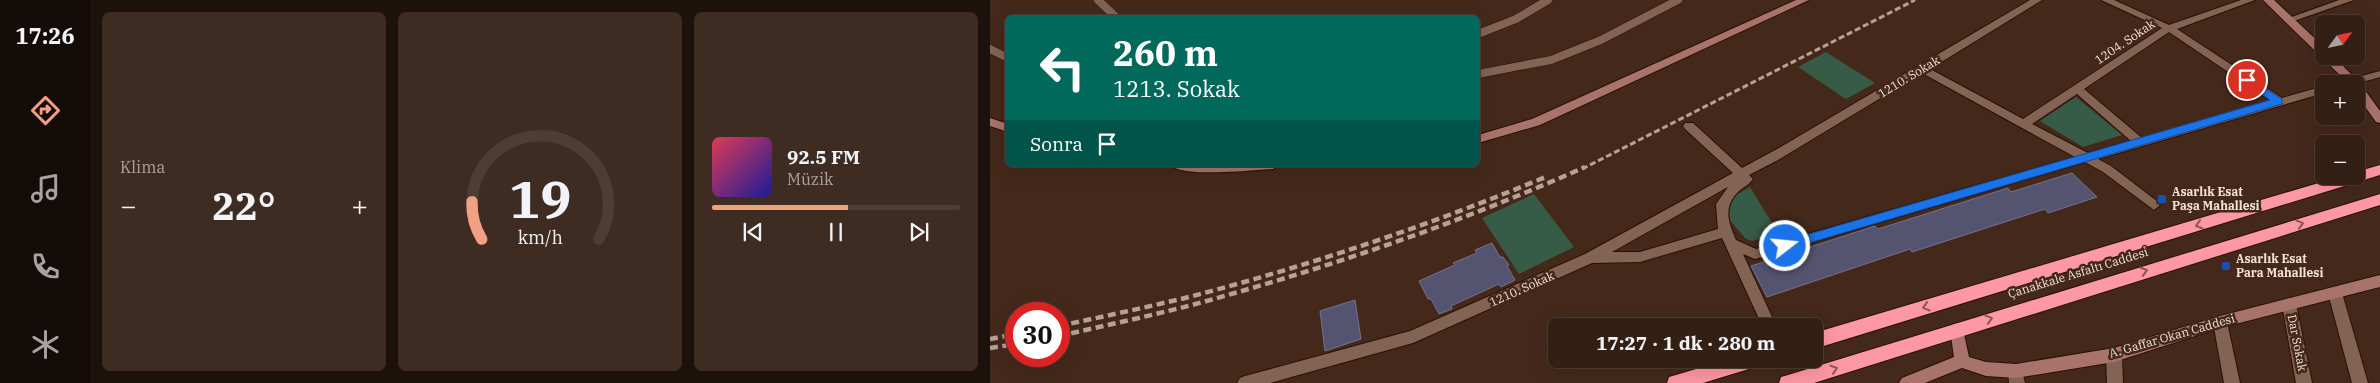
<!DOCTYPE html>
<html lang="tr">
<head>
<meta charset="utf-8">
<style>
	:root { --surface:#331f14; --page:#3e2c22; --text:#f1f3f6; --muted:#a9a2a0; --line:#4e3d34; --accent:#f39f84 }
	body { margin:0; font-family:"IBM Plex Serif",serif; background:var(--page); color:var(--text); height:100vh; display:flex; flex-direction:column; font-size:19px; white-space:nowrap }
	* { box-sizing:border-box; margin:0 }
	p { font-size:16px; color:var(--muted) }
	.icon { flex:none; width:28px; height:28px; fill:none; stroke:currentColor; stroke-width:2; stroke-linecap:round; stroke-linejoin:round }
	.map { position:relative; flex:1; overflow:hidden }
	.panel { display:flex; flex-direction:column; gap:12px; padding:12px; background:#1c110b; width:900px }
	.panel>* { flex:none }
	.guide { position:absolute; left:15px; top:15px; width:475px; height:152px; border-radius:8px; box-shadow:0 5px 20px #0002,0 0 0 1px var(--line); background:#00695c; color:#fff; overflow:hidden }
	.needle { width:32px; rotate:57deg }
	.tools { position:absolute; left:1325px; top:15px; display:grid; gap:10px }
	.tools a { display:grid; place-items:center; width:50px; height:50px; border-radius:8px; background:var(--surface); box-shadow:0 5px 20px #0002,0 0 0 1px var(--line); font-size:25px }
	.speed { position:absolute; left:15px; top:302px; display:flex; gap:10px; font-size:25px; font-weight:700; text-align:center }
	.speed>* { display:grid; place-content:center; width:65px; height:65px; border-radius:50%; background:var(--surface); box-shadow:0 5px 20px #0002,0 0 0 1px var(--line); line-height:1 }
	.speed .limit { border:8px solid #d22; background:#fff; color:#111 }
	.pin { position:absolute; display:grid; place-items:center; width:42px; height:42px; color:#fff; margin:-21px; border:2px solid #fff; border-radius:50%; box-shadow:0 1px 5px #0007 }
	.me { position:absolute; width:55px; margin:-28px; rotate:74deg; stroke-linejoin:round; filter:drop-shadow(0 0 4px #0008) }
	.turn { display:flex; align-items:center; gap:18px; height:105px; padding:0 25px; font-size:22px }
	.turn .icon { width:65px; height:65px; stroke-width:2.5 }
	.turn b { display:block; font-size:35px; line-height:42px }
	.then { display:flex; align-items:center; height:48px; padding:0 25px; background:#0003; gap:10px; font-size:19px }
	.big { font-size:38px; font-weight:800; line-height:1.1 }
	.panel .card { flex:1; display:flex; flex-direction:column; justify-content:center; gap:8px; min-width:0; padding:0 18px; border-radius:8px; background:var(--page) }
	.panel .dial { align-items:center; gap:0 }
	.dial svg { height:130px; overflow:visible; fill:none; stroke:var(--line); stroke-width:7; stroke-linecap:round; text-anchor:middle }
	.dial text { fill:var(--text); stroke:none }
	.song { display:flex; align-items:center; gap:15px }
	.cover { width:60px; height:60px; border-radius:8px; background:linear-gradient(135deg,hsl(350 70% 55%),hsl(240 70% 35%)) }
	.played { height:5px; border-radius:2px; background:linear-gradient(90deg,var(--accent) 55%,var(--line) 55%) }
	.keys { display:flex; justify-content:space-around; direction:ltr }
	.heat { display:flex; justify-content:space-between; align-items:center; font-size:28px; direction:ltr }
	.panel .tiles { flex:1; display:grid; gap:12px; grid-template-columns:repeat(3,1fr) }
	.trip { position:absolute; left:558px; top:318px; width:275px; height:50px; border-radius:8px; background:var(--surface); box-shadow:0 5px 20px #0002,0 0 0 1px var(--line); font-weight:800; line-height:50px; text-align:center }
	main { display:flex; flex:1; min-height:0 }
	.dock { display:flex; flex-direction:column; width:90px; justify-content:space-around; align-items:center; background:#140c08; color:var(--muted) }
	.dock .icon { width:35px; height:35px }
	.dock .on { color:var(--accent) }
	.dock b { font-size:22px; color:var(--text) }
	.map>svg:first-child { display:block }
	.green { fill:#365b47 }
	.building { fill:#545370; stroke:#737292 }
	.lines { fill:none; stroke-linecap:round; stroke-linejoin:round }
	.lane-casing { stroke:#2a1004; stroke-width:9 }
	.street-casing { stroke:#2a1004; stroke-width:2 }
	.secondary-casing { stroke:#2a1004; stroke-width:2 }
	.highway-casing { stroke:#2a1004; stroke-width:2 }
	.lane { stroke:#836353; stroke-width:8 }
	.street { fill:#836353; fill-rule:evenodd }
	.secondary { fill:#a8736b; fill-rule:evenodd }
	.highway { fill:#fe98a3; fill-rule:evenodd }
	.rail-far1 { stroke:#b7a196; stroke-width:3; stroke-dasharray:6 3; stroke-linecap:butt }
	.rail { stroke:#b7a196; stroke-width:4.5; stroke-dasharray:8 4.5; stroke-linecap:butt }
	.oneway { stroke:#8e5551 }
	.route { fill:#1a73e8; stroke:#114b97 }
	.transit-dot { fill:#1a4fb4; stroke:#44291b; stroke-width:2 }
	.labels { text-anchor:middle; stroke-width:5; stroke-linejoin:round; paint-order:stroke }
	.street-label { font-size:12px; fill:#f4e1d8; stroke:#44291b }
	.poi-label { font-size:12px; font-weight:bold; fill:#f4e1d8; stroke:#44291b; text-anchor:start }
</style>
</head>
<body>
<main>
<nav class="dock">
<b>17:26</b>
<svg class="icon on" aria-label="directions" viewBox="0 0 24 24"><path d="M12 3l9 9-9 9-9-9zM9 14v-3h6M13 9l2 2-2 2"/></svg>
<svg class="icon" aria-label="music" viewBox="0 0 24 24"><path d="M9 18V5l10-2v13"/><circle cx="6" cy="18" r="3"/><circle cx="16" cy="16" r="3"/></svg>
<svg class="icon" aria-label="phone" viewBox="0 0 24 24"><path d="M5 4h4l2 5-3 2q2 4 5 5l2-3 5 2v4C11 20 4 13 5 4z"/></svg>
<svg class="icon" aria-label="climate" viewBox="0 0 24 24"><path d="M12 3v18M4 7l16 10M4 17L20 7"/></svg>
</nav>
<section class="panel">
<div class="tiles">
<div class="card"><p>Klima</p>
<div class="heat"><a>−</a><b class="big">22°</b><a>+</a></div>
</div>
<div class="card dial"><svg viewBox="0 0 100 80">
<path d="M14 69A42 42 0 1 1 86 69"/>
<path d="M14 69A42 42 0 0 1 8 46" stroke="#f39f84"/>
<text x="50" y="56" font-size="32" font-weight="700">19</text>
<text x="50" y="72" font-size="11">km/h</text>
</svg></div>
<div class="card">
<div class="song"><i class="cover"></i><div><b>92.5 FM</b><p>Müzik</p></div></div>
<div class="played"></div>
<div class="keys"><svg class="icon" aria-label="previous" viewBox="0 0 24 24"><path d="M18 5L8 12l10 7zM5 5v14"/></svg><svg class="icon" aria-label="pause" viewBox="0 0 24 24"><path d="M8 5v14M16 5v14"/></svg><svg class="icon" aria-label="next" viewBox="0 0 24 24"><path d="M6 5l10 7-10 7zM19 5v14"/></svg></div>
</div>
</div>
</section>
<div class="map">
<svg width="1390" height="383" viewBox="0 0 1390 383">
	<rect width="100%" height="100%" fill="#44291b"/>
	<g class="green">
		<polygon points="836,52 885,83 856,99 808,67"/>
		<polygon points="1086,97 1132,135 1093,147 1050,121"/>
		<polygon points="760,187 788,233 762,241 755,238 738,218 737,207 746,195"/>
		<polygon points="544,194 584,247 529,274 492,218"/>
	</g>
	<g class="building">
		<polygon points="1082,173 1107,197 1058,213 1055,209 922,252 920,249 777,297 761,266 885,226 888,229 1018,188 1021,192"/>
		<polygon points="502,243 510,257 513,257 519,265 517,266 525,280 511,287 509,284 461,306 462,309 449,314 441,299 438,299 429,281 465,265 463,263 487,253 485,250"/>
		<polygon points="365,300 371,339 335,351 330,311"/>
	</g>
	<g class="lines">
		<defs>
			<g id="lane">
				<polyline points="108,0 127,18"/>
				<polyline points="488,34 526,19 558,0"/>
				<polyline points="0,49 18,58"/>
				<polyline points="488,74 561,60 611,40 688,0"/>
			</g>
			<g id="street">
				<path d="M1040,0H1052L940,69L1033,119L1172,28L1111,0H1124L1179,25L1251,0H1265L1187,29L1292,98L1334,86V93L1108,159L1121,166L1168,202L1170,205L1164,210L1113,172L1095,162L765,259L753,254L782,317L780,321L775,323L770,321L732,238L650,262L602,263L423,343L280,383H247L250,378L255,376L420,331L595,254L743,173L695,129L693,126L695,123H703L752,168L789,148ZM1179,32L1281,101L1152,138L1094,89ZM932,73L1085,157L766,249L746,240C738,222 733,207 748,192C753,187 759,185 763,179L759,175L788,160ZM1087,94L1141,141L1098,153L1042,124ZM738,187L726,204L728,229L650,252H622Z"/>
				<polygon points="1349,0 1364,0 1301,22 1298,23 1293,20"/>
				<polygon points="1390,71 1390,77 1366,84 1348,84 1349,82"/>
				<polygon points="1345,287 1350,289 1352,293 1378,383 1362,383 1338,293 1340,289"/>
				<polygon points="1299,298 1304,300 1306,304 1322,383 1306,383 1292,304 1294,300"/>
				<polygon points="1230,316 1235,318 1237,322 1250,383 1234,383 1223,322 1225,318"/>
				<polygon points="1124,348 1129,350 1132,355 1133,383 1117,383 1116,355 1119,350"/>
				<polygon points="1026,364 1031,366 1035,383 1019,383 1018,371 1021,366"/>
			</g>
			<g id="secondary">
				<polygon points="806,0 819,0 550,125 488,143 488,135 542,119"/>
				<polygon points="1273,0 1284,0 1334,47 1334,56 1343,56 1369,82 1390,111 1390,123 1386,122 1366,94 1366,84 1359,84"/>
				<polygon points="0,118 18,124 18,132 0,126"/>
				<path d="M181,165H289L283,169C266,170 190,178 181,165Z"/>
				<polygon points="1390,275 1390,287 1230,328 1124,362 1026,378 996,376 972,368 935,383 909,383 912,378 964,357 960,329 962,325 967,323 972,325 979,357 996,362 1026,364 1124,348 1230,316"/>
			</g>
			<g id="highway">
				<polygon points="1390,165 1390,175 824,349 824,333 1352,176 1366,176 1366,172"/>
				<polygon points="1390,194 1390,205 824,383 789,383 791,377 798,375"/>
				<polygon points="740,359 775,359 772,365 713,383 677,383 679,377"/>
			</g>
		</defs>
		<use href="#lane" class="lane-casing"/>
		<use href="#street" class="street-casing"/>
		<use href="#secondary" class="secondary-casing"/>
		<use href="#highway" class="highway-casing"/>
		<use href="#lane" class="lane"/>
		<use href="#street" class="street"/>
		<use href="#secondary" class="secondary"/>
		<use href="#highway" class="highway"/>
		<polyline class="rail-far1" points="592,169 925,0"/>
		<g class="rail">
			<path d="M69,326C111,317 153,308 195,298C319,266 440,225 558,176"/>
			<path d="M69,336C117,325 165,315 213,302C343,266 472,222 595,167"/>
			<polyline points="0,339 26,334"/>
			<polyline points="0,348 26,344"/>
		</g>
	</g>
	<defs><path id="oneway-chevron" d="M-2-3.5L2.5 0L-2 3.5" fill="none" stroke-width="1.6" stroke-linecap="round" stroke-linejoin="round" transform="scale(1.25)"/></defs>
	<g class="oneway">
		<use href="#oneway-chevron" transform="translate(1310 224) rotate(-17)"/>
		<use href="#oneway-chevron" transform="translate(1209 225) rotate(163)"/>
		<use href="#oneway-chevron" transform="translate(1154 271) rotate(-17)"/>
		<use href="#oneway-chevron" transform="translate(936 307) rotate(163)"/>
		<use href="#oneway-chevron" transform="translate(999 319) rotate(-17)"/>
		<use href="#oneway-chevron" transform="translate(844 369) rotate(-18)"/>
	</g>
	<polygon class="route" points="1257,77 1292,99 1292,104 795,250 789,246 795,241 1280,100 1254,83 1254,78"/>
	<g class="transit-dot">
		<rect x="1167" y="194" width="10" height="10" rx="2.5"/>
		<rect x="1231" y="261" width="10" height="10" rx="2.5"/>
	</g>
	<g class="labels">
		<g class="street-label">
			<text transform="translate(1135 42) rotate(-34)" y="4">1204. Sokak</text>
			<text transform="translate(919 77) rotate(-31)" y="4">1210. Sokak</text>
			<text transform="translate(1088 273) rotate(-17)" y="4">Çanakkale Asfaltı Caddesi</text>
			<text transform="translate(532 289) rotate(-24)" y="4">1210. Sokak</text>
			<text transform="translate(1182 336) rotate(-16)" y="4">A. Gaffar Okan Caddesi</text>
			<text transform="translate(1307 343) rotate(79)" y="4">Dar Sokak</text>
		</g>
		<g class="poi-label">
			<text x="1182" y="196">Asarlık Esat<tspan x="1182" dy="14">Paşa Mahallesi</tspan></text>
			<text x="1246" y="263">Asarlık Esat<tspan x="1246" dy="14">Para Mahallesi</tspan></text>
		</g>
	</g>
</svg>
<div class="tools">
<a><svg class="needle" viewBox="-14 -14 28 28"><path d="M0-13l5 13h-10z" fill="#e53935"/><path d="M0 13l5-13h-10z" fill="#a9a2a0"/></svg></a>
<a>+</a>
<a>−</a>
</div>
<div class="speed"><div class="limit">30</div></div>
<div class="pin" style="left:1257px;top:80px;background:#d93025"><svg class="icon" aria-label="arrive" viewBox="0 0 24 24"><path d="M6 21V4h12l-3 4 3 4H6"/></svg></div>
<svg class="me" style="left:795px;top:246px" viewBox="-20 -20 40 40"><circle r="17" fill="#1a73e8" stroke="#fff" stroke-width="3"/><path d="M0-11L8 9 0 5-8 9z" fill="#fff"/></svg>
<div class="trip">17:27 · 1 dk · 280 m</div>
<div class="guide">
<div class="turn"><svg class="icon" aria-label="left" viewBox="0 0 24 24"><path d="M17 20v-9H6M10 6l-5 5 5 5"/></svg><div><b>260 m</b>1213. Sokak</div></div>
<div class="then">Sonra<svg class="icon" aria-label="arrive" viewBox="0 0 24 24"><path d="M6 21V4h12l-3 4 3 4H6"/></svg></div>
</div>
</div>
</main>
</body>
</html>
